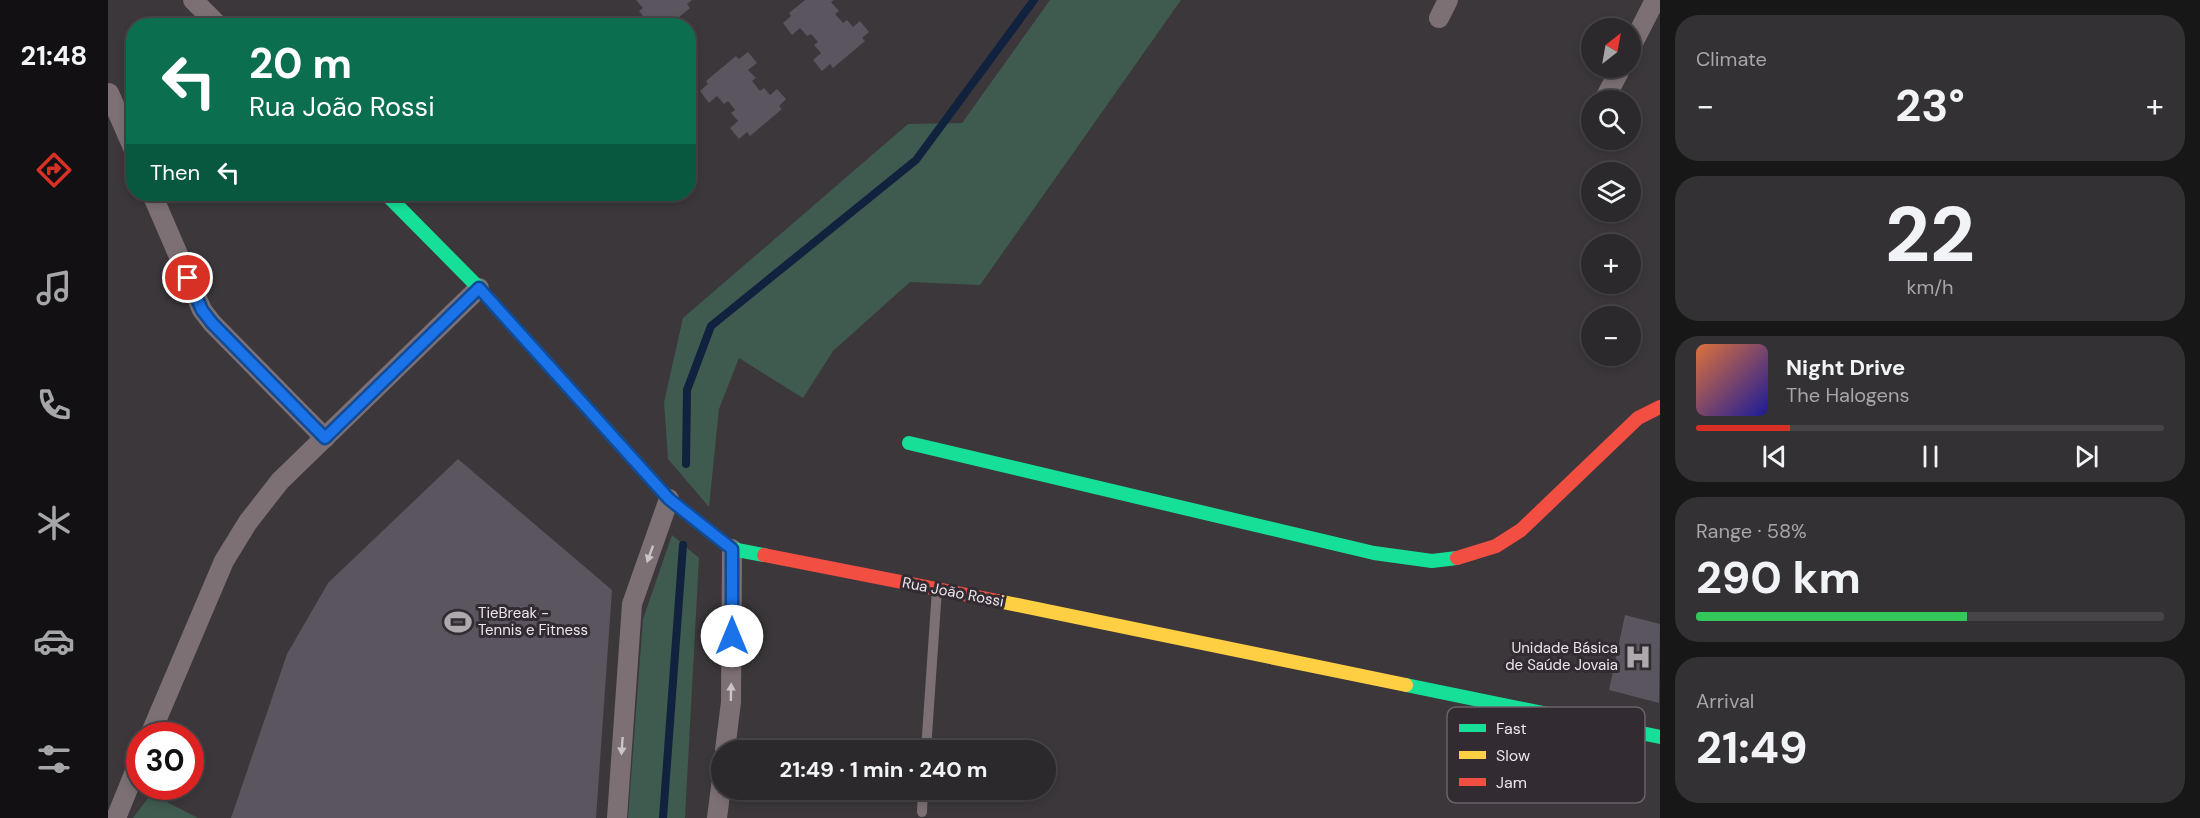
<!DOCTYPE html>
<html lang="en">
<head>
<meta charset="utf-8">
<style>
	:root { --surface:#2c292c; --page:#343134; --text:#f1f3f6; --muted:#a6a6a9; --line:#484548; --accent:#d93025 }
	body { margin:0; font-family:"DM Sans",sans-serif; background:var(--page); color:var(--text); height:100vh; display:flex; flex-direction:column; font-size:22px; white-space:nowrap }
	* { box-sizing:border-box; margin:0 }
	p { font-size:20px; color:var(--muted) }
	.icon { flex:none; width:33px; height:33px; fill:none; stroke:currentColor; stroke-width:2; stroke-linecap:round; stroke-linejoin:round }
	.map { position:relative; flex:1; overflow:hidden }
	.panel { display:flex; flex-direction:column; gap:15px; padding:15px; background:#181718; width:540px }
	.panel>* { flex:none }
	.banner { position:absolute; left:18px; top:18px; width:570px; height:183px; border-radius:24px; box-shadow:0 3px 9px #0003,0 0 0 2px var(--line); background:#0b6e4f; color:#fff; overflow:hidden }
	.needle { width:39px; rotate:31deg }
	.tools { position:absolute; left:1473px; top:18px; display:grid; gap:12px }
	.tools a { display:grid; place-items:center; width:60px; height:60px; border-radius:50%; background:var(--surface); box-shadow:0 3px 9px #0003,0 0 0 2px var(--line); font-size:30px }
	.speed { position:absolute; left:18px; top:722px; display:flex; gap:12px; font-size:30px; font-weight:700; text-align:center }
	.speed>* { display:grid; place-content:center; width:78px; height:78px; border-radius:50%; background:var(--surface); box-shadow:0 3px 9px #0003,0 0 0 2px var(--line); line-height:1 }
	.speed .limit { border:9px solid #d22; background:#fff; color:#111 }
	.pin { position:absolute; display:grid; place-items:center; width:51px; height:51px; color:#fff; margin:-26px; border:3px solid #fff; border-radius:50%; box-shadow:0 2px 6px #0007 }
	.me { position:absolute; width:66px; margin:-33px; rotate:0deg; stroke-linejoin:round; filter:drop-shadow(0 0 4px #0008) }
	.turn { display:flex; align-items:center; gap:21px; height:126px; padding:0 24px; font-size:27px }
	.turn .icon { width:78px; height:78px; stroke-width:2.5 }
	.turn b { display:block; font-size:42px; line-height:51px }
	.then { display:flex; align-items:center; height:57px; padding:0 24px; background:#0003; gap:12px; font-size:22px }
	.big { font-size:45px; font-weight:700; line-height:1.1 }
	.panel .tile { flex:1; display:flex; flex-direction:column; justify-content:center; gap:9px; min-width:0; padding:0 21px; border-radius:24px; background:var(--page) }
	.panel .dial { align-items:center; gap:0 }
	.dial b { font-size:78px; line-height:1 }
	.song { display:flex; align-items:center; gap:18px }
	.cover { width:72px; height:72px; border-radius:9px; background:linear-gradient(135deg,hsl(20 70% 55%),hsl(240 70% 35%)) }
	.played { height:6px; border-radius:3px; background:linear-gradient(90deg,var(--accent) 20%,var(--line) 20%) }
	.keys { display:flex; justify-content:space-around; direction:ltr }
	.heat { display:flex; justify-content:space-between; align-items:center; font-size:33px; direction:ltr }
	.charge { height:9px; border-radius:4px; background:linear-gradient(90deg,#34c759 58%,var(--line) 0) }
	.trip { position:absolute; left:603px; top:740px; width:345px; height:60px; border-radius:30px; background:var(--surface); box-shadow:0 3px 9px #0003,0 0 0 2px var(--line); font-weight:700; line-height:60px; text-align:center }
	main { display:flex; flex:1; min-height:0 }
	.tabs { display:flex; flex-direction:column; width:108px; justify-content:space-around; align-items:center; background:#121012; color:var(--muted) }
	.tabs .icon { width:42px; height:42px }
	.tabs .selected { color:var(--accent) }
	.tabs b { font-size:27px; color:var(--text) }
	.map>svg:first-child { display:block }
	.green { fill:#3f5a4e }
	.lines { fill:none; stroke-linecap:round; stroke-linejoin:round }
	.stream { stroke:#11223f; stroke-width:8 }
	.building { fill:#5a555e }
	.lane { stroke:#7c7074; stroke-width:10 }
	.street { stroke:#7c7074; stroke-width:20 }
	.fast { stroke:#16e098; stroke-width:14 }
	.slow { stroke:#ffcf43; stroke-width:14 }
	.jam { stroke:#f24e42; stroke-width:14 }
	.oneway { fill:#cac3c7 }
	.route-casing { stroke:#114b97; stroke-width:15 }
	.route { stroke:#1a73e8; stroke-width:10 }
	.labels { text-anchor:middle; stroke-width:6; stroke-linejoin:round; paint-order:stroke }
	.street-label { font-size:15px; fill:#ebe6eb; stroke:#322b32 }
	.poi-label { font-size:15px; fill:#ebe6eb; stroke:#322b32; text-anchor:start }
	.key { fill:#322b32; stroke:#6a636a; stroke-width:1.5 }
	.key-label { font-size:16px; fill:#ebe6eb }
</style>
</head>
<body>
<main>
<nav class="tabs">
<b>21:48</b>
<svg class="icon selected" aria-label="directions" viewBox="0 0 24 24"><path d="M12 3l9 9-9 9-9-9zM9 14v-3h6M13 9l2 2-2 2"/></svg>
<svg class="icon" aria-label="music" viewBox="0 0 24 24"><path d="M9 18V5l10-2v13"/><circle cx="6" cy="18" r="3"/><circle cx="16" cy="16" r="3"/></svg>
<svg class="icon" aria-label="phone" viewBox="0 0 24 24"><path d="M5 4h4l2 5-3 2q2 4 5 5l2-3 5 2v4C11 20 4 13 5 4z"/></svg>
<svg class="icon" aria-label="climate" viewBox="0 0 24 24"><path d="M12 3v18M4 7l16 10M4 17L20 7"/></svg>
<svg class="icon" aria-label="car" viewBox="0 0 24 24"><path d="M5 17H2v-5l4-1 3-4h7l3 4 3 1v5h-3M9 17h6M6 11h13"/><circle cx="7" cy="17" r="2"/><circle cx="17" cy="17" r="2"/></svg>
<svg class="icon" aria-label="filters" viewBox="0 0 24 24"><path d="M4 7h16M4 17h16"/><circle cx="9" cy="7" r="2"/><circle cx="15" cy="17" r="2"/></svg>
</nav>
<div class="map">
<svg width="1552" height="818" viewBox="0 0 1552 818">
	<rect width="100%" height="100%" fill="#3b373b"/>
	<g class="green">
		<polygon points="942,0 1073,0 872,285 802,282 725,351 695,398 631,358 611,409 601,507 560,459 556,402 575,318 800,124 854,123"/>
		<polygon points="564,535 591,558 577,818 520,818 535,619"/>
		<polygon points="43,794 90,818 25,818"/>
	</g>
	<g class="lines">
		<g class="stream">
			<polyline points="578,464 579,390 603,326 808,160 926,0"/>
			<polyline points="555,818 575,545"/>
		</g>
	</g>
	<g class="building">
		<polygon points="528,0 584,0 579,4 582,8 560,26 531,26 538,20 531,11 535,8"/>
		<polygon points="697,0 726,0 723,2 731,11 727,14 735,23 739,20 745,27 752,21 761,32 754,38 757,41 725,68 722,64 714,71 705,60 713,53 706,45 710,42 703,34 699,36 692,28 684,35 675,23 683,16 681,13"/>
		<polygon points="640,52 649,63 640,70 648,78 644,81 652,91 656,88 662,95 669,89 678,99 671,106 674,109 642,136 639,132 631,139 622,128 630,121 623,113 627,110 620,101 616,104 609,96 601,103 592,91 600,84 598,81 628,56 631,59"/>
		<polygon points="350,459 504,590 488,818 123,818 179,654 220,583"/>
		<polygon points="1517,615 1552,624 1551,703 1501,690"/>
	</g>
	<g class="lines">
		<g class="lane">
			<polyline points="818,750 829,589"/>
			<polyline points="814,812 815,789"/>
		</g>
		<g class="street">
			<polyline points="85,0 111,26"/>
			<polyline points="1331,18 1340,0"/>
			<polyline points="1522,49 1547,0"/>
			<polyline points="1,93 26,150"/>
			<polyline points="1496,100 1513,68"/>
			<polyline points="44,194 94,310 104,323 217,438"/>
			<polyline points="42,735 116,561 140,522 172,481 371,288"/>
			<polyline points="617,750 623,702 624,549"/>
			<polyline points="8,818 32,759"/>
			<polyline points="509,818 524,604 561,499"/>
			<polyline points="609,818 614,779"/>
		</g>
		<g class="fast">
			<polyline points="278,194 371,288 561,499 624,549 656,555"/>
			<polyline points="801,443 1266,553 1324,561 1349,558"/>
			<polyline points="1298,685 1552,737"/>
		</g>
		<polyline class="slow" points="890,601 1298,685"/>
		<g class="jam">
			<polyline points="656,555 890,601"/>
			<polyline points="1349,558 1388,546 1413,530 1530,418 1552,407"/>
		</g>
	</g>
	<defs><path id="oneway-solid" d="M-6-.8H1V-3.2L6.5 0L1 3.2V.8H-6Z" transform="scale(1.5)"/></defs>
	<g class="oneway">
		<use href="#oneway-solid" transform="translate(542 554) rotate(110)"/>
		<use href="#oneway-solid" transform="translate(623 692) rotate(-89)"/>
		<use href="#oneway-solid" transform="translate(514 746) rotate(94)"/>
	</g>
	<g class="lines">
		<defs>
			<polyline id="route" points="80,278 94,310 104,323 217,438 371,288 561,499 624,549 624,636"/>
		</defs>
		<use href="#route" class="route-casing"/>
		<use href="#route" class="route"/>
	</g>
	<defs>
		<symbol id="stadium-bare" viewBox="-9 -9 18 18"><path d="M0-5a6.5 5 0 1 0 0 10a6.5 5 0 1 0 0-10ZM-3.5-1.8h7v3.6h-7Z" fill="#ada9ad" stroke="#322b32" stroke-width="2.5" paint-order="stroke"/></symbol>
		<symbol id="hospital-bare" viewBox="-9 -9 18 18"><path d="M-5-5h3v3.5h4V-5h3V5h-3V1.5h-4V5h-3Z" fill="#ada9ad" stroke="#322b32" stroke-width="2.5" paint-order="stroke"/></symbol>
	</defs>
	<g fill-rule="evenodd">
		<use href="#stadium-bare" x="331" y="603" width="38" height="38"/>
		<use href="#hospital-bare" x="1511" y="638" width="38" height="38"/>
	</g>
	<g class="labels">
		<g class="street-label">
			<text transform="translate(845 592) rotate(11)" y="5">Rua João Rossi</text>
		</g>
		<g class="poi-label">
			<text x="370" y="618">TieBreak -<tspan x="370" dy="17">Tennis e Fitness</tspan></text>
			<text x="1510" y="653" text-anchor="end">Unidade Básica<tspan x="1510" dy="17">de Saúde Jovaia</tspan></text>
		</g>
	</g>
	<rect x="1339" y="707" width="198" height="96" rx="9" class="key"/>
	<rect x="1351" y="724" width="27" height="8" fill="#16e098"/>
	<rect x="1351" y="751" width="27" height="8" fill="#ffcf43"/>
	<rect x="1351" y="778" width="27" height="8" fill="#f24e42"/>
	<g class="key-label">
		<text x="1388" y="734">Fast</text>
		<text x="1388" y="761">Slow</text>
		<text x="1388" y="788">Jam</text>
	</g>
</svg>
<div class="tools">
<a><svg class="needle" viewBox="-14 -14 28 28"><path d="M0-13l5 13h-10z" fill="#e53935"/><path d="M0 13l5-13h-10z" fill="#a6a6a9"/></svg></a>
<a><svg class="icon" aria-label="search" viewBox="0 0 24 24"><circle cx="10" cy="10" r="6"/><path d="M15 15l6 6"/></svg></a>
<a><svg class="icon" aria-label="layers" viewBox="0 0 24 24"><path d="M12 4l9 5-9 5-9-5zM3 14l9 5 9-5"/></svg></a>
<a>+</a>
<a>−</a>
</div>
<div class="speed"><div class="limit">30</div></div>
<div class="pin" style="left:80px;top:278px;background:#d93025"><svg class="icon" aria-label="arrive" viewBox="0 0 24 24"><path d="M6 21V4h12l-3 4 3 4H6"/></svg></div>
<svg class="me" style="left:624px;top:636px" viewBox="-20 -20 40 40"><circle r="19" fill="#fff"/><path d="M0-13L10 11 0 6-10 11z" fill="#1a73e8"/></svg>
<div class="trip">21:49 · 1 min · 240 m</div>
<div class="banner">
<div class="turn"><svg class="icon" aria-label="left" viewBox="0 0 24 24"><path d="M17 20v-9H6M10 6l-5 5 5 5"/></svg><div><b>20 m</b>Rua João Rossi</div></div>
<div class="then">Then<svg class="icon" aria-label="left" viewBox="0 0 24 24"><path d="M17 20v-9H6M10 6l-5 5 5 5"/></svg></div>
</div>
</div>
<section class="panel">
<div class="tile"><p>Climate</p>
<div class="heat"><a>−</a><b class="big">23°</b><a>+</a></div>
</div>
<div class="tile dial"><b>22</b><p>km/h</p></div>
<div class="tile">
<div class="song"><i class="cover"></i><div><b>Night Drive</b><p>The Halogens</p></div></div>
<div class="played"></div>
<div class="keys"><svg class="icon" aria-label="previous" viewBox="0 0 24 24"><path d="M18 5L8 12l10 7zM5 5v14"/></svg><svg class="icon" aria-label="pause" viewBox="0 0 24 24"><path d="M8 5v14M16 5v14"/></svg><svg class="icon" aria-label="next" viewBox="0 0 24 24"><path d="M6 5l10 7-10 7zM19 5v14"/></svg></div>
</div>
<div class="tile"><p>Range · 58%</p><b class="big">290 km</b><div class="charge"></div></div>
<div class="tile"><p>Arrival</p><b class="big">21:49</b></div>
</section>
</main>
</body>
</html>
